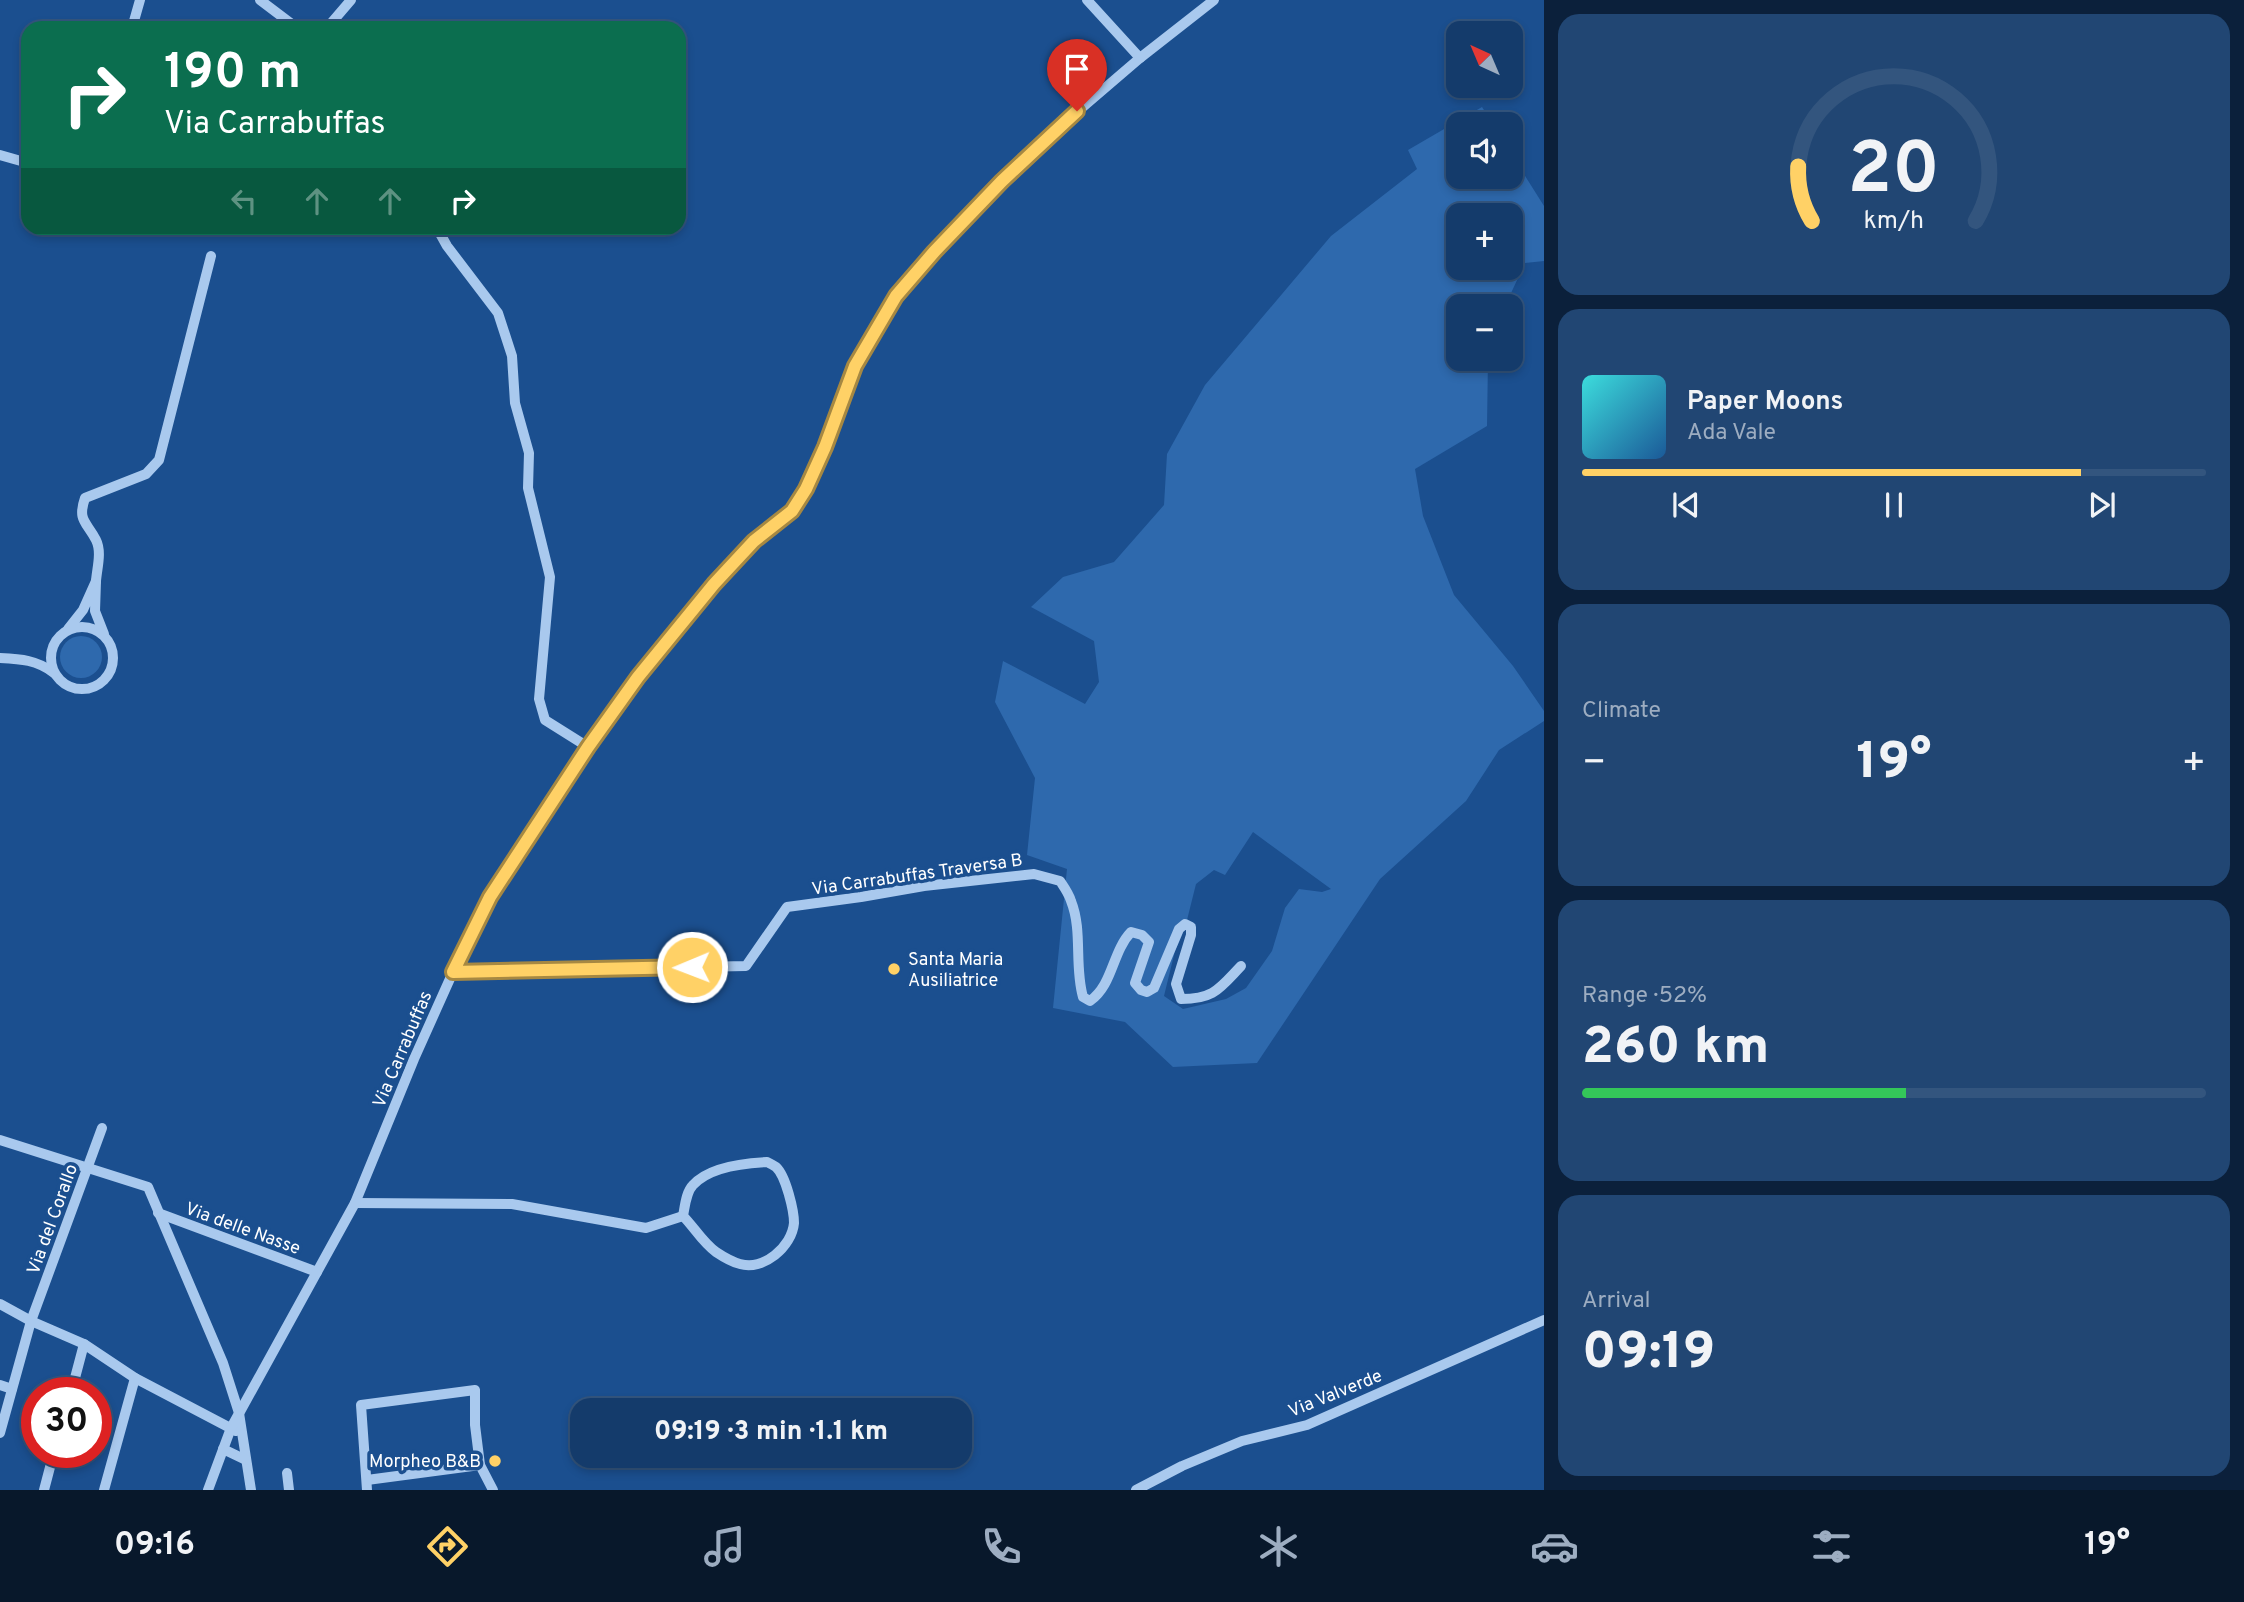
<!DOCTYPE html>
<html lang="en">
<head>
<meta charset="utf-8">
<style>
	:root { --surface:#143b6b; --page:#214673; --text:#f1f3f6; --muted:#9dadc1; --line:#33557e; --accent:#ffd166 }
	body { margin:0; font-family:Overpass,sans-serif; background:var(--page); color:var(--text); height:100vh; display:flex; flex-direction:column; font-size:26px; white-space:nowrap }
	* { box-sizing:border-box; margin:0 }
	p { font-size:23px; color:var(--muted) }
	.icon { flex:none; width:38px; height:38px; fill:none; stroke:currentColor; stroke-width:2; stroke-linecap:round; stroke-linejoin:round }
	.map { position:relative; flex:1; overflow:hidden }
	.panel { display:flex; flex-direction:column; gap:14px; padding:14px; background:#0b203b; width:700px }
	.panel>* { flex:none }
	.hud { position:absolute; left:21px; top:21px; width:665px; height:214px; border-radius:21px; box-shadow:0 4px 10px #0003,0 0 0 2px var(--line); background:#0b6e4f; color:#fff; overflow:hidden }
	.needle { width:46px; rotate:316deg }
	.fabs { position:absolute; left:1446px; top:21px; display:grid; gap:14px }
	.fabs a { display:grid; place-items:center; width:77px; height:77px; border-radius:14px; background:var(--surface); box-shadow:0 4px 10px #0003,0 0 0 2px var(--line); font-size:35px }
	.speed { position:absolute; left:21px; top:1377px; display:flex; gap:14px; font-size:35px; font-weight:700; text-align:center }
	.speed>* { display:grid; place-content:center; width:91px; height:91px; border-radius:50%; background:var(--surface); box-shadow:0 4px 10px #0003,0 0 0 2px var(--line); line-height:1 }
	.speed .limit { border:10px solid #d22; background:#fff; color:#111 }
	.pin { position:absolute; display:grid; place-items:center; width:60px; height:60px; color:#fff; margin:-72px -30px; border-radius:50% 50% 50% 0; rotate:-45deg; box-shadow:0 0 7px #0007 }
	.pin .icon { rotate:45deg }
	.me { position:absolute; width:77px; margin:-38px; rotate:269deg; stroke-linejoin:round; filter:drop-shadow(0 0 5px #0008) }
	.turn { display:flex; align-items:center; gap:24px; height:147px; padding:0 28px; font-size:32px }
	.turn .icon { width:91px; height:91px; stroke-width:2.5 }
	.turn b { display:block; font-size:49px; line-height:60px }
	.lanes { display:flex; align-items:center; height:66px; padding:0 28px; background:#0003; justify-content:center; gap:35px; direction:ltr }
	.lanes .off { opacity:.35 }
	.big { font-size:52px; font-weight:800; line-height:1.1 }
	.panel .widget { flex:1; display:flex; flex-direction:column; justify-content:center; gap:10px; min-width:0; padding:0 24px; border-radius:21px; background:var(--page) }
	.panel .dial { align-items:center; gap:0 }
	.dial svg { height:182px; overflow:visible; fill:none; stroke:var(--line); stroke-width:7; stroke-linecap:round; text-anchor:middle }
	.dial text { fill:var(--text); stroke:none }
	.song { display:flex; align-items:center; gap:21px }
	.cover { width:84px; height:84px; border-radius:10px; background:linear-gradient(135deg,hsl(180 70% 55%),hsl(210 70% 35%)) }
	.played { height:7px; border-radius:4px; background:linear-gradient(90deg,var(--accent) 80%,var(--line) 80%) }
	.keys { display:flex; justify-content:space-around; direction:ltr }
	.heat { display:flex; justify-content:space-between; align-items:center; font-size:38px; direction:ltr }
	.charge { height:10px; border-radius:5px; background:linear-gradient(90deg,#34c759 52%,var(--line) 0) }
	.trip { position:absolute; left:570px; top:1398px; width:402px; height:70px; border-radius:21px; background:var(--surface); box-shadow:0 4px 10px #0003,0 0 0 2px var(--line); font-weight:800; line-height:70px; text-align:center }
	.tabs { display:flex; height:112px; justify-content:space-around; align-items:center; background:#08182b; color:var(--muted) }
	.tabs .icon { width:49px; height:49px }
	.tabs .active { color:var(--accent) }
	.tabs b { font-size:32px; color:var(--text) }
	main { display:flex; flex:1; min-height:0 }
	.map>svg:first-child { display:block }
	.green { fill:#2e69ad; fill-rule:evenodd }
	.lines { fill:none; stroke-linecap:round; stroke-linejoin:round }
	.minor { stroke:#a9c9ee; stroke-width:10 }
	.route-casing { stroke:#a68842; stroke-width:18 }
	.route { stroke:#ffd166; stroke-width:12 }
	.poi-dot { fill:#ffd166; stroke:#1b4f8f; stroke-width:2.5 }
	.labels { text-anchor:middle; stroke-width:7; stroke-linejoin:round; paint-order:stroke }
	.street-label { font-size:18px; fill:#fff; stroke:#1b4f8f }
	.poi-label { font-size:18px; fill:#fff; stroke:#1b4f8f; text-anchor:start }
</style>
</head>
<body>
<main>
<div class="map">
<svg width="1544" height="1490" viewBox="0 0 1544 1490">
	<rect width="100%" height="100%" fill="#1b4f8f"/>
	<g class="green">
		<path d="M1482,107L1493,124H1458V177H1510V152L1544,206V261L1525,263L1505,306H1458V359H1488L1487,426L1415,469L1423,516L1454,595L1513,666L1544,711V721L1499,750L1466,801L1380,879L1257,1063L1173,1067L1125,1022L1053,1008L1067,869L1027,855L1035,778L995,702L1003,661L1085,704L1099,682L1094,641L1031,607L1063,577L1114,562L1164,505L1167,454L1205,385L1331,236L1417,169L1408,150ZM1458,215H1510V268H1458ZM1253,832L1331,889L1322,892L1299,889L1285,908L1272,951L1246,988L1226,999L1183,1009L1164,996L1175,951L1185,928L1196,884L1214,870L1225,875Z"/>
		<circle cx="81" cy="657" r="21"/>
	</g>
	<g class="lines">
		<g class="minor">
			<polyline points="260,0 297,28"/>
			<polyline points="1087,0 1140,58"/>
			<polyline points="132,28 140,0"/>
			<polyline points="327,28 351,0"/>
			<polyline points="0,155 28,163"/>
			<polyline points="437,228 447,246 498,313 512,356 515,403 529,453 528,488 550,577 539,699 545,720 588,747"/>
			<path d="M96,581C97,568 102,552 96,540C87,522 77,521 85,498L146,474L159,460L211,256"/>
			<circle cx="82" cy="658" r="31"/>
			<polyline points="68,629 83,610 96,581 95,611 104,634"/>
			<path d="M0,658C21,659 37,660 54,673"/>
			<path d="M453,972L746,966L787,907L861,897L924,886L1034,874L1060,881C1064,887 1069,894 1071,901C1083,931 1074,966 1083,997L1090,1001C1113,985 1112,952 1131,932L1142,935L1149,942L1135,983L1141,990L1147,992L1154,988L1179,929L1185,924L1191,927V935L1176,984L1181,999C1214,999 1219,989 1241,966"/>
			<polyline points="0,1140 148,1187 223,1363 239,1413 251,1490"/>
			<path d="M767,1162C768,1162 776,1167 776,1167C786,1176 794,1211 794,1223C792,1247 763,1271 740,1264C732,1262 722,1256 716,1252C703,1243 694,1227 683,1216C685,1206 686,1192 693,1185C709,1167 745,1163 767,1162Z"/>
			<polyline points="355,1203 512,1204 646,1228 683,1216"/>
			<polyline points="158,1213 317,1272"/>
			<polyline points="0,1304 31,1321 84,1344 135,1378 236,1431"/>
			<polyline points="0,1385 12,1389"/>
			<polyline points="71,1393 84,1344"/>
			<polyline points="0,1433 31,1321 102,1128"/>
			<polyline points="223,1449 246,1460"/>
			<polyline points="287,1473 289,1490"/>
			<polyline points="367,1480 480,1465"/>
			<polyline points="44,1490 54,1452"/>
			<polyline points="104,1490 135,1378"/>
			<polyline points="208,1490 231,1428 355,1203 414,1059 453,972 490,897 588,747 638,677 714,584 754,541 792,511 806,489 824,449 855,367 896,295 977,206 1063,124 1140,58 1214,0"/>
			<polyline points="367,1490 361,1405 475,1390 475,1425 480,1465 493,1490"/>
			<polyline points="1136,1490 1182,1466 1242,1441 1307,1425 1544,1320"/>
		</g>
	</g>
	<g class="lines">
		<defs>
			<polyline id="route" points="692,967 453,972 490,897 588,747 638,677 714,584 754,541 792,511 806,489 825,447 855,366 896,296 934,252 1002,181 1077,111"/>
		</defs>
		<use href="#route" class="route-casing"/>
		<use href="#route" class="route"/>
	</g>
	<g class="poi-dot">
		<circle cx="894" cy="969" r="7"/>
		<circle cx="495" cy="1461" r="7"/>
	</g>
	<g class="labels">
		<g class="street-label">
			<text transform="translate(917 874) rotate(-8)" y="6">Via Carrabuffas Traversa B</text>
			<text transform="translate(402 1049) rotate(-67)" y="6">Via Carrabuffas</text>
			<text transform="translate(52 1219) rotate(-70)" y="6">Via del Corallo</text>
			<text transform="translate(243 1228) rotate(20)" y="6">Via delle Nasse</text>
			<text transform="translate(1335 1393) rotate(-22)" y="6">Via Valverde</text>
		</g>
		<g class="poi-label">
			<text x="908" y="965">Santa Maria<tspan x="908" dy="21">Ausiliatrice</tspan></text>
			<text x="481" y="1467" text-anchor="end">Morpheo B&amp;B</text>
		</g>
	</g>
</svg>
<div class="fabs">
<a><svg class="needle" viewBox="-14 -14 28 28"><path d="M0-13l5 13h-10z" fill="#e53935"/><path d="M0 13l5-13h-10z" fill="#9dadc1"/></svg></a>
<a><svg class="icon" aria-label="sound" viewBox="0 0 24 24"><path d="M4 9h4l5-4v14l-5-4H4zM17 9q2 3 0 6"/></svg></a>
<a>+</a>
<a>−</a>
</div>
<div class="speed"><div class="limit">30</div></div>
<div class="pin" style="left:1077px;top:111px;background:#d93025"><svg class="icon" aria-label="arrive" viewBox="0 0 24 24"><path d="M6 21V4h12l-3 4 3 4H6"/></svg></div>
<svg class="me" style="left:692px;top:967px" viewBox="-20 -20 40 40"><circle r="17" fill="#ffd166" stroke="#fff" stroke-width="3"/><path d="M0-11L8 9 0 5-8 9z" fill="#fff"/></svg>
<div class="trip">09:19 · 3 min · 1.1 km</div>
<div class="hud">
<div class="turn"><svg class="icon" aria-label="right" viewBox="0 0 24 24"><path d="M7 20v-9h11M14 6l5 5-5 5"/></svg><div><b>190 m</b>Via Carrabuffas</div></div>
<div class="lanes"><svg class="icon off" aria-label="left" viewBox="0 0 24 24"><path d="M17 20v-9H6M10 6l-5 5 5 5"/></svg><svg class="icon off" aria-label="ahead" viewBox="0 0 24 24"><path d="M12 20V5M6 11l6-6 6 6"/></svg><svg class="icon off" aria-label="ahead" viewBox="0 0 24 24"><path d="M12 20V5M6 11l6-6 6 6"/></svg><svg class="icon" aria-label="right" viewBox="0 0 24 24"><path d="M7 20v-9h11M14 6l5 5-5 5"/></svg></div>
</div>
</div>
<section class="panel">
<div class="widget dial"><svg viewBox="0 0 100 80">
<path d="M14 69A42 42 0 1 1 86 69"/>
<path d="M14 69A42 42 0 0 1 8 45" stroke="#ffd166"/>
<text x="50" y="56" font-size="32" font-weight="700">20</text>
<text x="50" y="72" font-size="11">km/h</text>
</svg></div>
<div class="widget">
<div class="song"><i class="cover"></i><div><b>Paper Moons</b><p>Ada Vale</p></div></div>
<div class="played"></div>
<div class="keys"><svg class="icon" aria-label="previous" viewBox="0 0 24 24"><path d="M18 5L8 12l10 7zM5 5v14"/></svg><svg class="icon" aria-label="pause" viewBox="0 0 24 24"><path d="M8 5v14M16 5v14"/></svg><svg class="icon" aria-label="next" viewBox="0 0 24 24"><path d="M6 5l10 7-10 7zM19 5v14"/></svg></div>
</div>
<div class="widget"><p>Climate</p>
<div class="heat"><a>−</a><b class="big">19°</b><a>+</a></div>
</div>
<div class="widget"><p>Range · 52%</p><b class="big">260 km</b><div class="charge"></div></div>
<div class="widget"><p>Arrival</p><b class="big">09:19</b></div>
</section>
</main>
<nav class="tabs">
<b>09:16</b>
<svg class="icon active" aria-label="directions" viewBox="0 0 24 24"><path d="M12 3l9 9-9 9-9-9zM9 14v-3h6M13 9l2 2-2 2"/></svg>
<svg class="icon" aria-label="music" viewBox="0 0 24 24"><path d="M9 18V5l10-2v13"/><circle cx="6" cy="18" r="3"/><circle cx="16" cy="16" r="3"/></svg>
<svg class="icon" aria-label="phone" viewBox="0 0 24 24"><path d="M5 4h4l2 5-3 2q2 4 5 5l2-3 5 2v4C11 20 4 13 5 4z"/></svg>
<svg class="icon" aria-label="climate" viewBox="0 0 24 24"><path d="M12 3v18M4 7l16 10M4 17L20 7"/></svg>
<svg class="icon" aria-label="car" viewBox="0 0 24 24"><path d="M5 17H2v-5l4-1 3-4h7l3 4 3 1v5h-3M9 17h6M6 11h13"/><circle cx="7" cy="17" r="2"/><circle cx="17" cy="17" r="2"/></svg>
<svg class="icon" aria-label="filters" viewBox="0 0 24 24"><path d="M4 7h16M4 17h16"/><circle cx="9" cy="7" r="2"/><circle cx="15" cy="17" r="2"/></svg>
<b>19°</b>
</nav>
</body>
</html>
